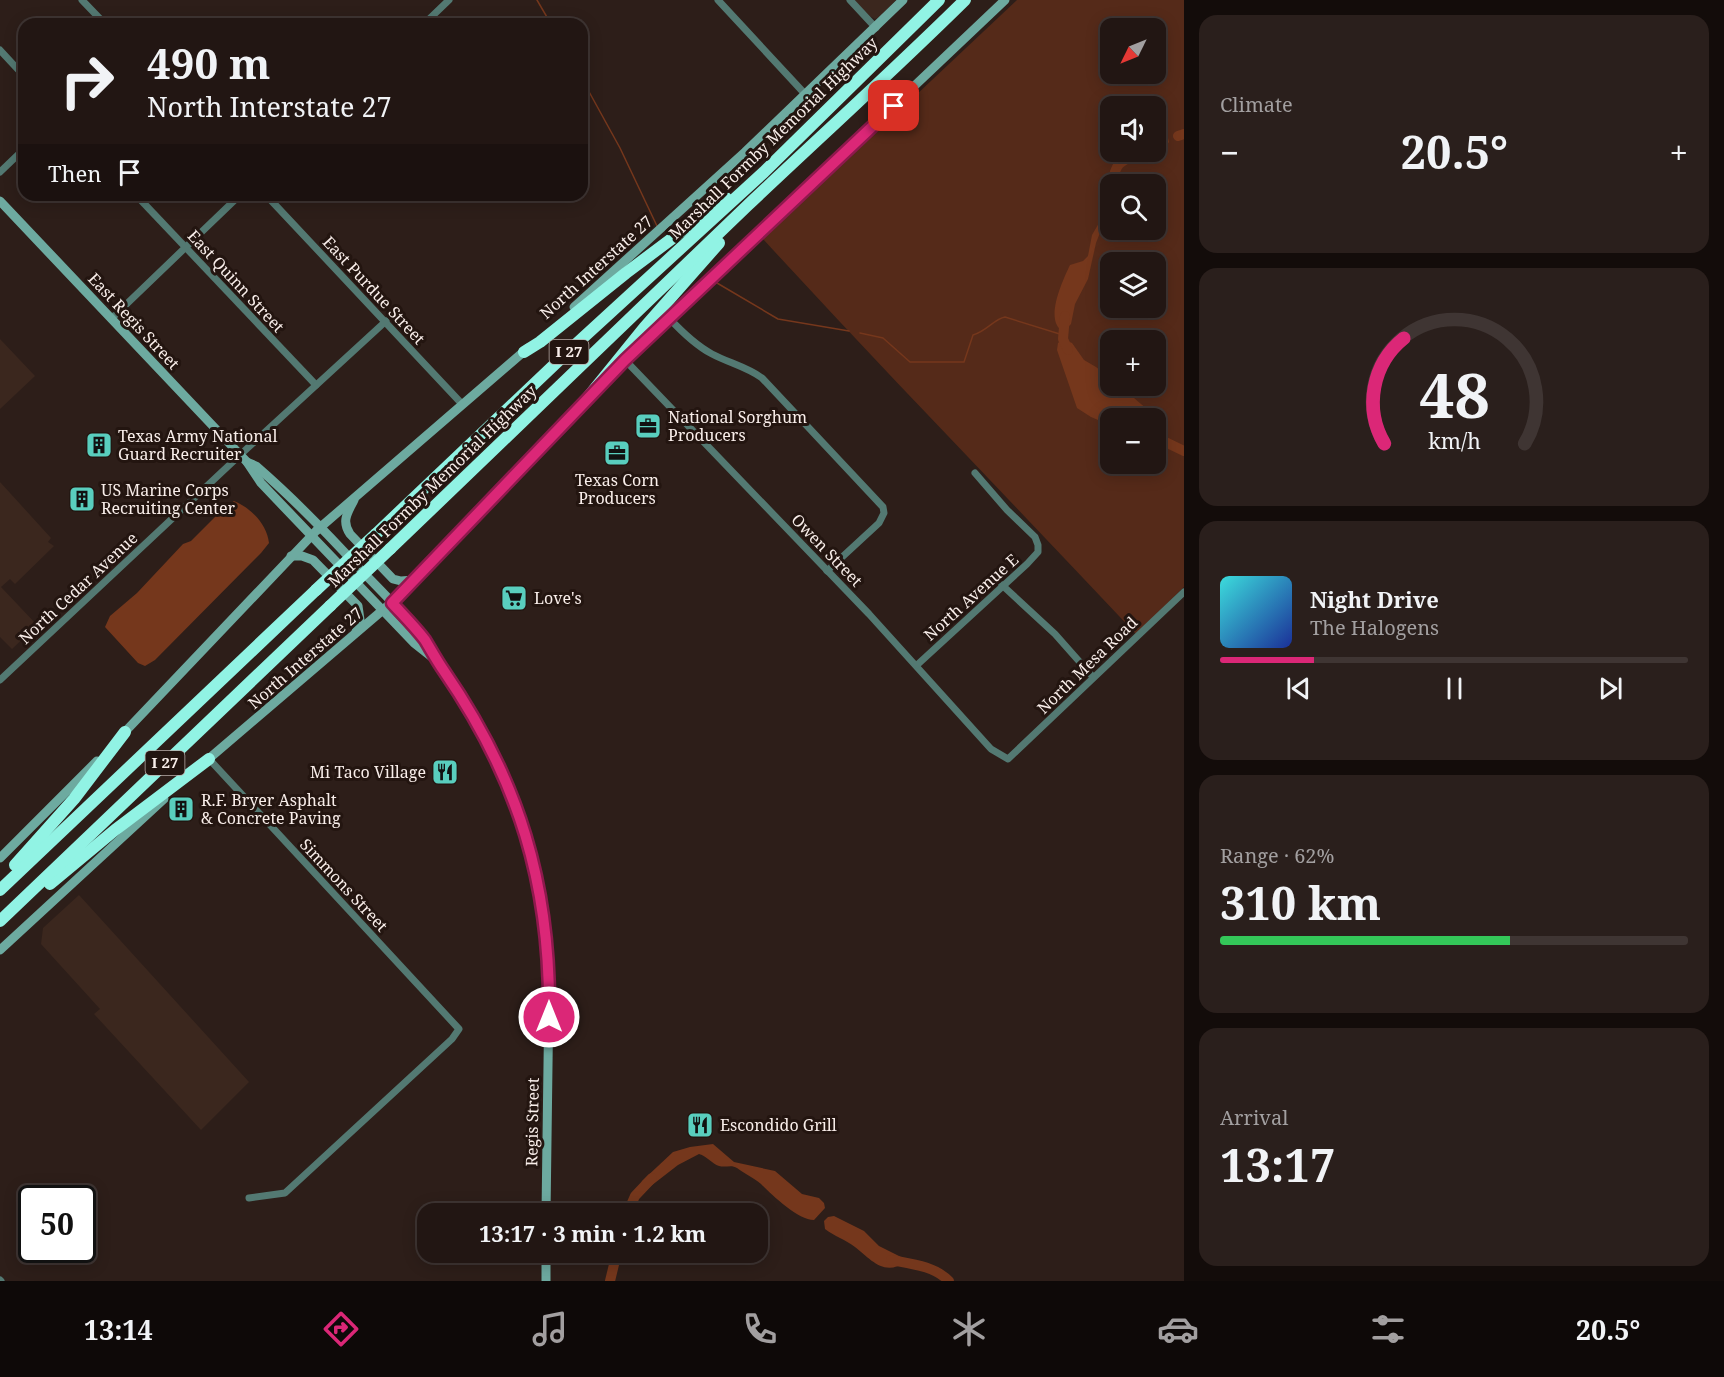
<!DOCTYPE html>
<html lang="en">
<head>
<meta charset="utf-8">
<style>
	:root { --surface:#221613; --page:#2a1f1c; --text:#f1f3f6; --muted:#a29fa0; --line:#3f3533; --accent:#db2777 }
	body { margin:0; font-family:"Noto Serif",serif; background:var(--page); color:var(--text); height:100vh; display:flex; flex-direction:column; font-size:22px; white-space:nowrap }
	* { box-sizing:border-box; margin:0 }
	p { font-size:20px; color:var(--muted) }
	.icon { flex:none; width:33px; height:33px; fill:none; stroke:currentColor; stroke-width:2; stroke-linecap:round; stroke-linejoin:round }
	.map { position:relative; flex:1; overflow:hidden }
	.sheet { display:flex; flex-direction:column; gap:15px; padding:15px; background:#130c0a; width:540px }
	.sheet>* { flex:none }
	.banner { position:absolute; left:18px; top:18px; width:570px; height:183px; border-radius:18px; box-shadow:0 3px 15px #0003,0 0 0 2px var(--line); background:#221613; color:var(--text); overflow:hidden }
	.needle { width:39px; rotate:227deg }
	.controls { position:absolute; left:1100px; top:18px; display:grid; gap:12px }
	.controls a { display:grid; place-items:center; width:66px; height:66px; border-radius:12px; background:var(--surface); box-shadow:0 3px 15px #0003,0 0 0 2px var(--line); font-size:30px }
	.speed { position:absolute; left:18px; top:1185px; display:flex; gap:12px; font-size:30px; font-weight:700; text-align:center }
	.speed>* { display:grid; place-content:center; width:78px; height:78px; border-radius:50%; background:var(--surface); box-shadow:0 3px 15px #0003,0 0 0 2px var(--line); line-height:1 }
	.speed .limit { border:3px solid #111; border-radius:9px; background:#fff; color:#111 }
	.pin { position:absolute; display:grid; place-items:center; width:51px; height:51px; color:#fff; margin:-26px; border-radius:12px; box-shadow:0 3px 9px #0006 }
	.me { position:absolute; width:66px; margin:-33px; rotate:0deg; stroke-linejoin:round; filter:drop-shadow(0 0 4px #0008) }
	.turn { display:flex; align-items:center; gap:21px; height:126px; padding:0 30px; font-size:27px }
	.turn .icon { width:78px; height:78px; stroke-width:2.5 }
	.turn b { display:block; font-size:42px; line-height:51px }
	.then { display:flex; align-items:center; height:57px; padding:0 30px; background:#0003; gap:12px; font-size:22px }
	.big { font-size:45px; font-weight:700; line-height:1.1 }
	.sheet .card { flex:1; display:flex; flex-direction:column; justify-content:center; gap:9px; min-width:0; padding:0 21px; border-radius:18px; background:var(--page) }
	.sheet .dial { align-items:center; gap:0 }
	.dial svg { height:156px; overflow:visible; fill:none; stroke:var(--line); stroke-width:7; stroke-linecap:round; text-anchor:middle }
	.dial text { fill:var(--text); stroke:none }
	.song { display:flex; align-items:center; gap:18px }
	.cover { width:72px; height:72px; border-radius:9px; background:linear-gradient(135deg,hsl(180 70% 55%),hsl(230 70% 35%)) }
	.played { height:6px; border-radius:3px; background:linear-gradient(90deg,var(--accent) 20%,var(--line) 20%) }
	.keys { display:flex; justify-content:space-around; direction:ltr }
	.heat { display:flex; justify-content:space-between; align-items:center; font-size:33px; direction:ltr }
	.charge { height:9px; border-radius:4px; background:linear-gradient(90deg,#34c759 62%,var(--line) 0) }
	.trip { position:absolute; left:417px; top:1203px; width:351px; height:60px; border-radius:18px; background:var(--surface); box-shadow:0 3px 15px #0003,0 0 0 2px var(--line); font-weight:700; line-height:60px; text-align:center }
	.tabs { display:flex; height:96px; justify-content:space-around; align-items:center; background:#0e0908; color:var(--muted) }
	.tabs .icon { width:42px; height:42px }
	.tabs .on { color:var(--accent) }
	.tabs b { font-size:27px; color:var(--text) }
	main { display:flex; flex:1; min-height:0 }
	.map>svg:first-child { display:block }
	.built { fill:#3b271e }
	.green { fill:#552a19; fill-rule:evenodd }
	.water { fill:#75371c }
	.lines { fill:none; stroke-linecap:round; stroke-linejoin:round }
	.stream { stroke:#75371c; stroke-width:1.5 }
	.river { stroke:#75371c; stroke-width:10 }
	.minor { stroke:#537972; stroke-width:7 }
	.secondary { stroke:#6daaa0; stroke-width:9 }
	.motorway { stroke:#91f3e4; stroke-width:12 }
	.motorway-bridge { stroke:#91f3e4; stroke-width:12 }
	.route-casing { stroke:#8e194d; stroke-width:15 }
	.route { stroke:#db2777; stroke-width:10 }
	.labels { text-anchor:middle; stroke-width:6; stroke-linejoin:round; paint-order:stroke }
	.shield { fill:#231510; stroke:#b9ada9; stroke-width:1.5 }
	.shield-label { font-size:15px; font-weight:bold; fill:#f9eeea }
	.street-label { font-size:16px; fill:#f9eeea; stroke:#231510 }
	.poi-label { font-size:16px; fill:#f9eeea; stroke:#231510; text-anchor:start }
</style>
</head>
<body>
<main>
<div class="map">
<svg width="1184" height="1281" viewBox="0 0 1184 1281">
	<rect width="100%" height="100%" fill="#2d1e19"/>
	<g class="built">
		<polygon points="854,0 896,0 879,17 875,19 870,16"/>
		<polygon points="0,339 35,376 0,409"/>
		<polygon points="0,482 51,538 48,542 54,546 15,584 10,579 1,587 37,625 12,649 0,637"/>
		<polygon points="79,895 249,1082 201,1130 94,1014 100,1009 41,944 43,928"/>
	</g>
	<path class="green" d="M1017,0H1184V587L1136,634C1012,502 885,372 763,239ZM1110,28H1155V74H1110ZM1110,106H1155V152H1110ZM1110,184H1155V230H1110ZM1110,262H1155V308H1110ZM1110,340H1155V386H1110ZM1110,418H1155V464H1110Z"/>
	<g class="water">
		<polygon points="1155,136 1168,138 1169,142 1157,158 1148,160 1141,157 1137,152 1155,152"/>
		<path d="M1110,204V215L1103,225L1096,243L1088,279L1075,304L1071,324L1065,330H1061C1045,318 1063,280 1070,265L1083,261L1088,256L1092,235Z"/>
		<polygon points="1063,339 1072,343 1084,360 1096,367 1110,378 1110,386 1120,386 1155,416 1165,439 1162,448 1155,448 1155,418 1110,418 1110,425 1091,417 1077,408 1057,350 1058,343"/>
		<path d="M234,501C251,508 267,524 269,543L261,553L155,660L145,666L138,663L105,627L110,616L137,593L183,544L191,541L223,509Z"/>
		<path d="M713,1144L734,1162L775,1171L802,1194L819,1198L824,1203L825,1208L814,1220C798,1220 772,1195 761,1184C755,1179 744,1173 737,1168C731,1164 726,1168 719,1166C712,1164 707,1156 699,1154L678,1165L647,1189L641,1184L642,1181L673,1152L690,1147Z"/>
		<path d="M834,1216L864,1231L879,1246L903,1258L906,1262C883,1277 871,1259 855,1247C846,1240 834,1236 825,1229L824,1221L828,1217Z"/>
	</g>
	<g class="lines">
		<g class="stream">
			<polyline points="537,0 551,24"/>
			<polyline points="582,79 620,148 657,226"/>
			<polyline points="717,283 778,319 849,331"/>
			<path d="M860,333L883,338L910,362H964L973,335C987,331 994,319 1005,317L1063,335"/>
		</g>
		<g class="river">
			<polyline points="1178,136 1184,134"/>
			<path d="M1113,184C1114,162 1122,161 1141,152"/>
			<polyline points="1065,316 1063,339 1068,350"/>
			<polyline points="1155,437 1184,451"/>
			<polyline points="627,1214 635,1196 652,1178"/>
			<path d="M891,1260C912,1264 934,1266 949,1281"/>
			<polyline points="610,1281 617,1252"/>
		</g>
		<g class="minor">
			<polyline points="82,0 105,24"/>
			<polyline points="718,0 805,94"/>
			<polyline points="850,0 876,28"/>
			<polyline points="424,24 449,0"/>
			<polyline points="0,50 24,76"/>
			<polyline points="0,172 24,149"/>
			<polyline points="136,195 316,385"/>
			<polyline points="266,195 462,404"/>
			<path d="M669,318C682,332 695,345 712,354C729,363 747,367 762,378L883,507L884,513L879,523L827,571"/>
			<polyline points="111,319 240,195"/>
			<polyline points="625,360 869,614 991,749 1008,759 1184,592"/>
			<polyline points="1002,585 1055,634 1093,677"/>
			<polyline points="917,665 1027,564 1038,552 1038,545 1035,537 1007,510 975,473"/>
			<polyline points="0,680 240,455 386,321"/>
			<polyline points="209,759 459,1029 452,1039 285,1193 249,1198"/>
			<polyline points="0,1280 1,1281"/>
		</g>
		<g class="secondary">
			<polyline points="0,201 247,462 261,483 414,643 433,658"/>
			<polyline points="574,307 745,152 903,0"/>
			<polyline points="621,364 1005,0"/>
			<path d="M247,462L256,466C293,498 326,532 359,568C380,590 402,611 421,635C428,645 433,656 440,666C511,769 546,866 549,991L546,1214"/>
			<path d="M354,500C348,512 341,521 350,534L393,579L401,581L414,580"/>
			<polyline points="291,556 302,556 313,560 358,606 360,620 356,632"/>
			<polyline points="121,736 316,531 528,348"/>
			<polyline points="205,762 391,603 585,403"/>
			<polyline points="0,858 97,761"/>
			<polyline points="0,950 164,799"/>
			<polyline points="546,1281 546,1252"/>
		</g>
		<g class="motorway">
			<polyline points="524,352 540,342 626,273 726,198"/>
			<polyline points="580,407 644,328 719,243"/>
			<polyline points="376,534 574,346 764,172 939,0"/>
			<path d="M390,549C509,435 628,320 747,206C820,137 894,70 965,0"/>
			<polyline points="15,865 74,799 125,732"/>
			<polyline points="50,884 115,830 209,759"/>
			<polyline points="0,890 316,590"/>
			<polyline points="0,921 330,606"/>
		</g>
		<g class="motorway-bridge">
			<polyline points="316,590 376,534"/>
			<polyline points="330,606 390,549"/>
		</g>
	</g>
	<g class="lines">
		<defs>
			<path id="route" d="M549,1017C551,885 519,780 444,671C437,661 431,650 425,640C415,627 403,615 392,603L625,360L894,106"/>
		</defs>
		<use href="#route" class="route-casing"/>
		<use href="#route" class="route"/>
	</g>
	<defs>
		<symbol id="office-square" viewBox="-11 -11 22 22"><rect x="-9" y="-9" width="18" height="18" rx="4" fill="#59cebe" stroke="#231510"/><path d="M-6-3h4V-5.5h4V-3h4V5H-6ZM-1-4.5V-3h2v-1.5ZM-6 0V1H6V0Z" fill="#111"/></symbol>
		<symbol id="building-square" viewBox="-11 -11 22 22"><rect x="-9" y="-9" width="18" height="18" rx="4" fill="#59cebe" stroke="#231510"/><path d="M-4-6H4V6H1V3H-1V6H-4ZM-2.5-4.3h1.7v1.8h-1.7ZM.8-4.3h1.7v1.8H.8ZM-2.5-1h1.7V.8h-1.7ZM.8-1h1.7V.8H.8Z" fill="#111"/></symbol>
		<symbol id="supermarket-square" viewBox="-11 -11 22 22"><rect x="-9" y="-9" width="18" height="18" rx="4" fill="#59cebe" stroke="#231510"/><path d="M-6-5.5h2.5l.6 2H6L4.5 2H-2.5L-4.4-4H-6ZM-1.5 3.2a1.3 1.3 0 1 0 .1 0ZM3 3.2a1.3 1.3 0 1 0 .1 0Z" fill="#111"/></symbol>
		<symbol id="restaurant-square" viewBox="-11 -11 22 22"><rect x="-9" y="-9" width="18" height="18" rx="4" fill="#59cebe" stroke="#231510"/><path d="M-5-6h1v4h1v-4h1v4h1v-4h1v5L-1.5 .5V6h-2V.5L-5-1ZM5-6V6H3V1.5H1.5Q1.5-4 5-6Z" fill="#111"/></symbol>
	</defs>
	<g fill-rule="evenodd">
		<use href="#office-square" x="633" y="411" width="30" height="30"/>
		<use href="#building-square" x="84" y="430" width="30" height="30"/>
		<use href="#office-square" x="602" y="438" width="30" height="30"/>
		<use href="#building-square" x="67" y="484" width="30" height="30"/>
		<use href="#supermarket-square" x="499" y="583" width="30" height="30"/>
		<use href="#restaurant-square" x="430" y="757" width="30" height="30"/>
		<use href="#building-square" x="166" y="794" width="30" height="30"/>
		<use href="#restaurant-square" x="685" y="1110" width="30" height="30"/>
	</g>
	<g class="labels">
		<g class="shield">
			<rect x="549.5" y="340" width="39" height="24" rx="4.5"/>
			<rect x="145.5" y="751" width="39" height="24" rx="4.5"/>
		</g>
		<g class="shield-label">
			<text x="569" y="357">I 27</text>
			<text x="165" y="768">I 27</text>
		</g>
		<g class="street-label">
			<text transform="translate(773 138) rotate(-44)" y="6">Marshall Formby Memorial Highway</text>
			<text transform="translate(596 267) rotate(-42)" y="6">North Interstate 27</text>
			<text transform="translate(236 281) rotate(47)" y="6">East Quinn Street</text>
			<text transform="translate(374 290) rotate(47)" y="6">East Purdue Street</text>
			<text transform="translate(134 321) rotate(47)" y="6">East Regis Street</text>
			<text transform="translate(432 486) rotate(-44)" y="6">Marshall Formby Memorial Highway</text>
			<text transform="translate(827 550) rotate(46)" y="6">Owen Street</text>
			<text transform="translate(78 588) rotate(-43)" y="6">North Cedar Avenue</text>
			<text transform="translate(971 597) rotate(-42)" y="6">North Avenue E</text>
			<text transform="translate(305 658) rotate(-41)" y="6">North Interstate 27</text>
			<text transform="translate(1087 665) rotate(-44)" y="6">North Mesa Road</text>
			<text transform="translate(344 885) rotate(47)" y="6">Simmons Street</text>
			<text transform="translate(532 1122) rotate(-89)" y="6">Regis Street</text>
		</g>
		<g class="poi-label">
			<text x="668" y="423">National Sorghum<tspan x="668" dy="18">Producers</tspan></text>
			<text x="118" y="442">Texas Army National<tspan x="118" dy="18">Guard Recruiter</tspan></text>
			<text x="617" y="486" text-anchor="middle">Texas Corn<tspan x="617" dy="18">Producers</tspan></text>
			<text x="101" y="496">US Marine Corps<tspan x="101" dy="18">Recruiting Center</tspan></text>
			<text x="534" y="604">Love's</text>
			<text x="426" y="778" text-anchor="end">Mi Taco Village</text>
			<text x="201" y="806">R.F. Bryer Asphalt<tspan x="201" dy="18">&amp; Concrete Paving</tspan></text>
			<text x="720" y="1131">Escondido Grill</text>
		</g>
	</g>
</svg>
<div class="controls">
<a><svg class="needle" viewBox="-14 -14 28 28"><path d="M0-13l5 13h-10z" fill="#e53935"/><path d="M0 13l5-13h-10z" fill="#a29fa0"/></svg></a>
<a><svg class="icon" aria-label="sound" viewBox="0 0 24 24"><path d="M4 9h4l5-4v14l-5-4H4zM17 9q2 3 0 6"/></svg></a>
<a><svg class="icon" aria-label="search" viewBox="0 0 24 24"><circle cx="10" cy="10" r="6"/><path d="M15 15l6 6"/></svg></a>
<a><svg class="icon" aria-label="layers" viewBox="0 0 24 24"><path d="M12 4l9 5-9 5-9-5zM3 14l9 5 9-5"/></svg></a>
<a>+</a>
<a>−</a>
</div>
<div class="speed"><div class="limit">50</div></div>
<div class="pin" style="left:894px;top:106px;background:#d93025"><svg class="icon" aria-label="arrive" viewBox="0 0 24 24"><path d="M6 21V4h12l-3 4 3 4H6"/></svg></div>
<svg class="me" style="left:549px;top:1017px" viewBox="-20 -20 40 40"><circle r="17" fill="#db2777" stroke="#fff" stroke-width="3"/><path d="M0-11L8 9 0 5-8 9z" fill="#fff"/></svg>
<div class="trip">13:17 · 3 min · 1.2 km</div>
<div class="banner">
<div class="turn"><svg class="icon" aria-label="right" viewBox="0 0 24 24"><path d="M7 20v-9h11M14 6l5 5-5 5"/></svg><div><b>490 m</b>North Interstate 27</div></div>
<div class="then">Then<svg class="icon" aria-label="arrive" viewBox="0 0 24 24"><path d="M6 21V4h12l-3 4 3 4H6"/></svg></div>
</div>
</div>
<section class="sheet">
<div class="card"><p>Climate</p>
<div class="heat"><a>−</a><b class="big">20.5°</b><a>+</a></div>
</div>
<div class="card dial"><svg viewBox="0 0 100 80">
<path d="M14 69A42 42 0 1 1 86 69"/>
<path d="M14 69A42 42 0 0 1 24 15" stroke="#db2777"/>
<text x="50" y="56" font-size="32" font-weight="700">48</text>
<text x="50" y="72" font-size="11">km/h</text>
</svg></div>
<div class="card">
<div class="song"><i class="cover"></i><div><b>Night Drive</b><p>The Halogens</p></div></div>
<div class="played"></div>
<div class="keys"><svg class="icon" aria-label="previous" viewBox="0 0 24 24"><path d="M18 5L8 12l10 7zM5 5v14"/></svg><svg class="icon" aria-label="pause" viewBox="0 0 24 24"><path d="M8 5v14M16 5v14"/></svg><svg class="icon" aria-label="next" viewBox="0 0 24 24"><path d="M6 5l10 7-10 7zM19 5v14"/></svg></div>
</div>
<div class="card"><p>Range · 62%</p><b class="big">310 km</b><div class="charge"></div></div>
<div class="card"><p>Arrival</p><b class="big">13:17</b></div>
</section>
</main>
<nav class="tabs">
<b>13:14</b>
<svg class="icon on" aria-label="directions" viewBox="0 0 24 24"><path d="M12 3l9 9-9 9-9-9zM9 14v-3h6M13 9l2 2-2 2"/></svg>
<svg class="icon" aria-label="music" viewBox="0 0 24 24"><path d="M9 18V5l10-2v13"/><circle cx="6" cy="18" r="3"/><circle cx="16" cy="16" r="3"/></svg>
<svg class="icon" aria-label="phone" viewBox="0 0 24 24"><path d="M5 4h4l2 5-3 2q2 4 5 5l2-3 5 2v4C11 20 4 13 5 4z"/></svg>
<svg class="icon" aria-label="climate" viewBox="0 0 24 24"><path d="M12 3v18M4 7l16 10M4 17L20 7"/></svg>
<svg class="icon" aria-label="car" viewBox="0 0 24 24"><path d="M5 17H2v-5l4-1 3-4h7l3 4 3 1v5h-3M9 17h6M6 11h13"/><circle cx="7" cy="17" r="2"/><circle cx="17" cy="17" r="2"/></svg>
<svg class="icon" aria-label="filters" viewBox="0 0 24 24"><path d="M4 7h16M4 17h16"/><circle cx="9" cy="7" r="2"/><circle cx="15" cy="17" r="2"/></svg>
<b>20.5°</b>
</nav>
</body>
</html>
